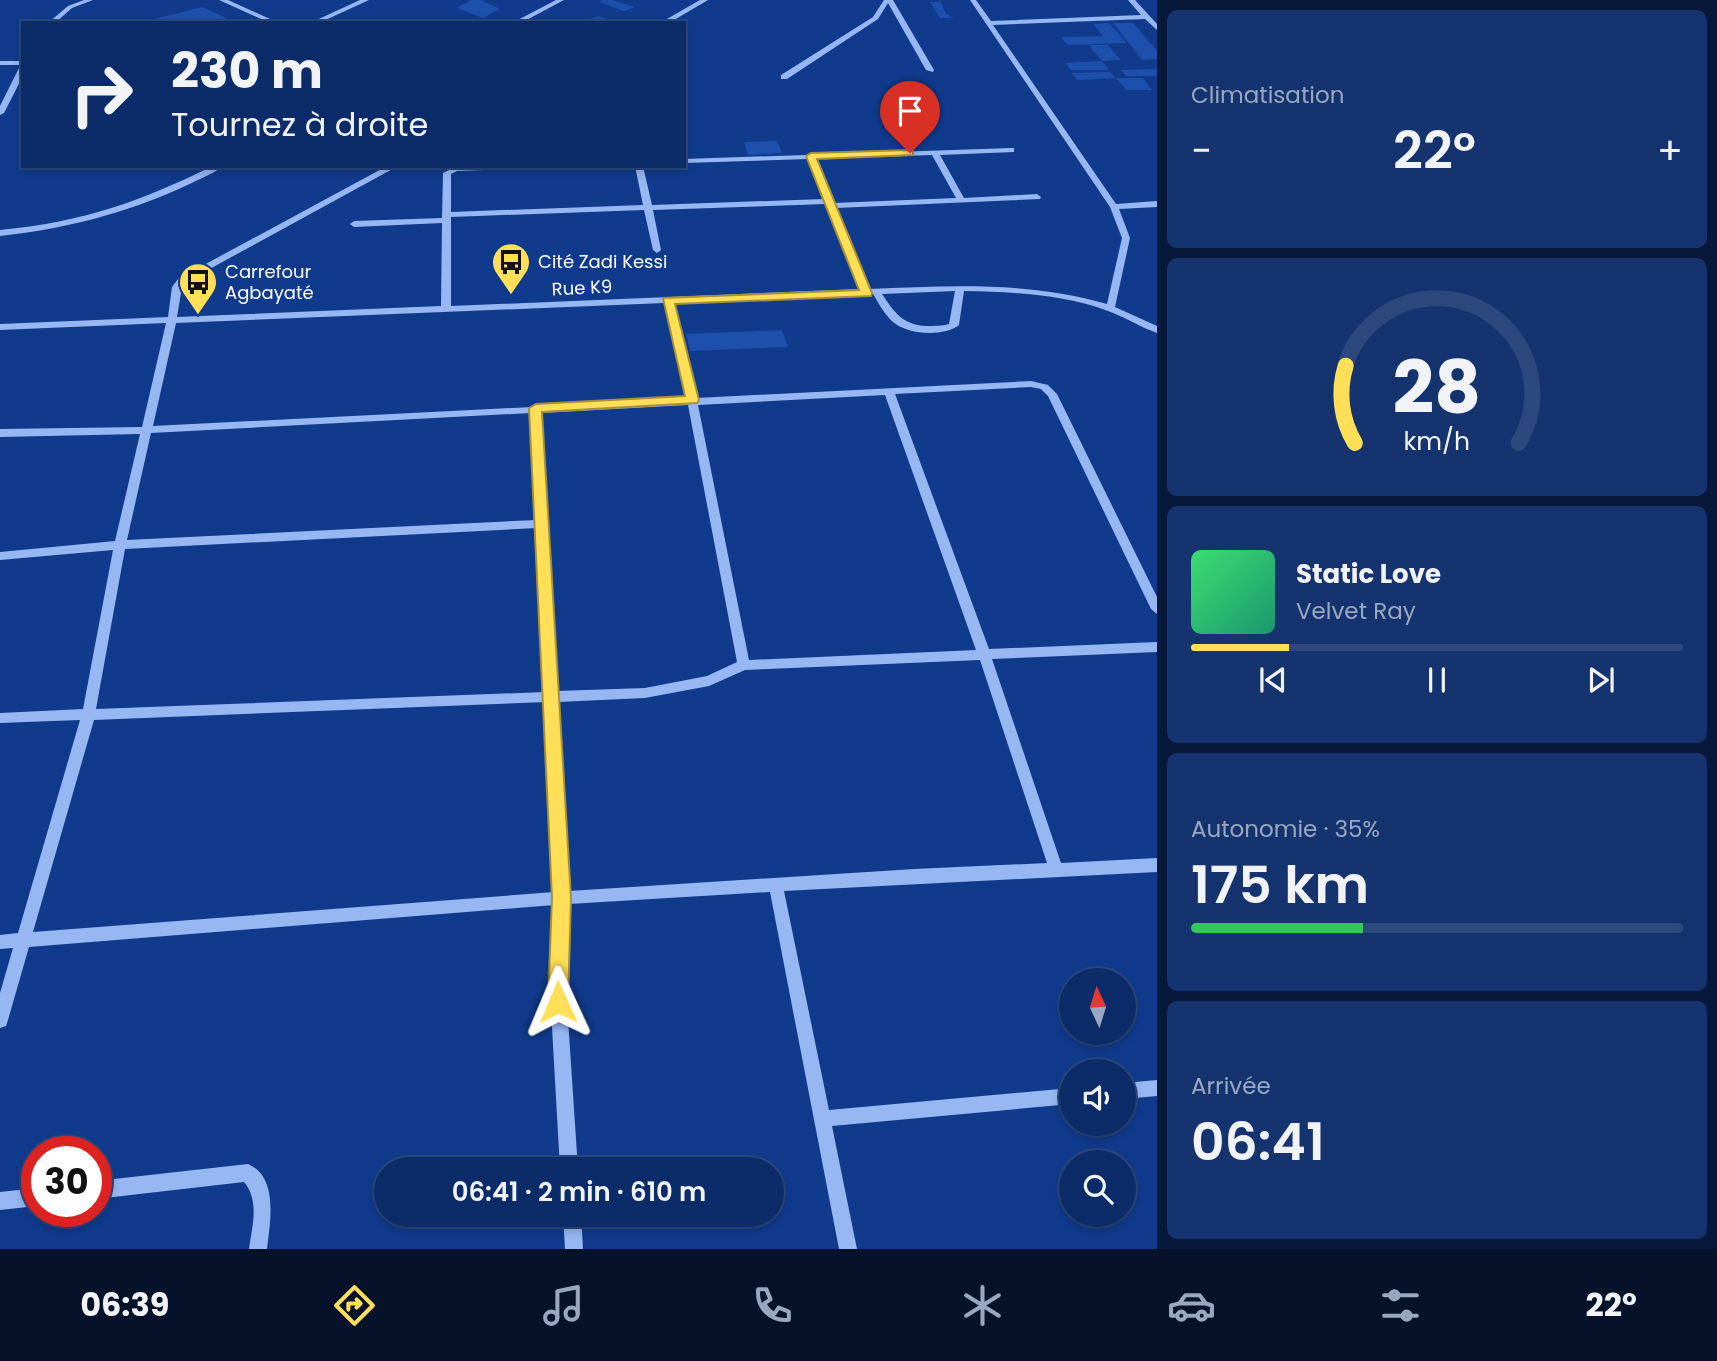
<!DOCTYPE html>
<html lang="fr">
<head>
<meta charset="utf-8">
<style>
	:root { --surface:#0c2c69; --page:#15346f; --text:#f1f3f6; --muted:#9aa7c0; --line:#2c487d; --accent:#ffdf58 }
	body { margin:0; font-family:Poppins,sans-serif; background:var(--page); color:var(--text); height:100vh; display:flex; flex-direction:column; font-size:26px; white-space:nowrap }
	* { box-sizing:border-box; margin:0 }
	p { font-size:23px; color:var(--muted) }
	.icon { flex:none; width:38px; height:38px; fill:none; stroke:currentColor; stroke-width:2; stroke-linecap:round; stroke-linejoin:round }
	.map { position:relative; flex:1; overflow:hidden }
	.drawer { display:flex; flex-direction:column; gap:10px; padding:10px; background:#07183a; width:560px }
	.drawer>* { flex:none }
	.banner { position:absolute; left:21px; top:21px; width:665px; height:147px; border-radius:0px; box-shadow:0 4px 10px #0003,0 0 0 2px var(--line); background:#0c2c69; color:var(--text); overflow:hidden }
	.needle { width:46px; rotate:356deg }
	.buttons { position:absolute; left:1059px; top:968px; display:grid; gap:14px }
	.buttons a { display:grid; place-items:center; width:77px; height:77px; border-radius:50%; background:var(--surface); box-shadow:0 4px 10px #0003,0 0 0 2px var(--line); font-size:35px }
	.speed { position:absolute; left:21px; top:1136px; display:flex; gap:14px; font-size:35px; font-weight:700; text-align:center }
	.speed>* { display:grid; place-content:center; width:91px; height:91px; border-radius:50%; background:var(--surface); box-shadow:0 4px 10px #0003,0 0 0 2px var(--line); line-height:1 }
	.speed .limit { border:10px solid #d22; background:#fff; color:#111 }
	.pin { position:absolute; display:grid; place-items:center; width:60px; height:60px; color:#fff; margin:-72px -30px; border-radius:50% 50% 50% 0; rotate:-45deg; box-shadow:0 0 7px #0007 }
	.pin .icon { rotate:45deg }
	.me { position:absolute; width:77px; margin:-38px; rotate:359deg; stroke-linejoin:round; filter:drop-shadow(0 0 5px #0008) }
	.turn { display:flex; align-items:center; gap:24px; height:147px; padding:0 35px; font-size:32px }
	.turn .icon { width:91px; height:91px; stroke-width:2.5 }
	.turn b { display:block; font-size:49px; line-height:60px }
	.big { font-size:52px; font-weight:600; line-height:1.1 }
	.drawer .card { flex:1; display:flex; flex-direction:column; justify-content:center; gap:10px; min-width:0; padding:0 24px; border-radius:10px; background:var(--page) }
	.drawer .dial { align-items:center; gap:0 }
	.dial svg { height:182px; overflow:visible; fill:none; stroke:var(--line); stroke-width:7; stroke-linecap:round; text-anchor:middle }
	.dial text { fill:var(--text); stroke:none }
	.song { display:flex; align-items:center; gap:21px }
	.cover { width:84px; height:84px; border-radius:10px; background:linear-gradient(135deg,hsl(140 70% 55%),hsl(160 70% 35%)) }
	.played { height:7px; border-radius:4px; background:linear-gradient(90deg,var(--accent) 20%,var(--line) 20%) }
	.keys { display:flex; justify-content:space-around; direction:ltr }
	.heat { display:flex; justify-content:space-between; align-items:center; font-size:38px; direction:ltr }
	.charge { height:10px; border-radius:5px; background:linear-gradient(90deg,#34c759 35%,var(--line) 0) }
	.trip { position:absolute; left:374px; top:1157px; width:410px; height:70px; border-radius:35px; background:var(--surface); box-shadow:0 4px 10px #0003,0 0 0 2px var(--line); font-weight:600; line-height:70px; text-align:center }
	.dock { display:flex; height:112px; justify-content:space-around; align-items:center; background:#05122a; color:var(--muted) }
	.dock .icon { width:49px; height:49px }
	.dock .active { color:var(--accent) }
	.dock b { font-size:32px; color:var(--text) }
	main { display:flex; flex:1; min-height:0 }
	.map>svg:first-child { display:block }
	.building { fill:#1d4fac }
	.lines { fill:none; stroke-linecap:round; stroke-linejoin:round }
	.minor { fill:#96b7f2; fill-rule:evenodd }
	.route { fill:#ffdf58; stroke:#a69139; stroke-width:2 }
	.labels { text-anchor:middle; stroke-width:7; stroke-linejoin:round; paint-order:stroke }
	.far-poi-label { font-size:18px; fill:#fff; stroke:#103a8c; text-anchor:start }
	.far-street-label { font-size:18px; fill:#fff; stroke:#103a8c }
</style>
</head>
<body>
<main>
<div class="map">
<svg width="1157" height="1249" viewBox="0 0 1157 1249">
	<rect width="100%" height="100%" fill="#103a8c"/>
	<g class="building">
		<polygon points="471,0 481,0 500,9 483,18 457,8"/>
		<polygon points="603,0 613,0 635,7 624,11 599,2"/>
		<polygon points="930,2 941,2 946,14 954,18 940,18"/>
		<polygon points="202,7 227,18 220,23 150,23 150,20"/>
		<polygon points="598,16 613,21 583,22"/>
		<polygon points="1109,23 1127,43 1067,45 1061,37 1103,36 1093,24"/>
		<polygon points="1113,23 1133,23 1157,51 1157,59 1142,60"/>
		<polygon points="1089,45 1108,45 1121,60 1102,61 1109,70 1071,70 1065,63 1102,61"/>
		<polygon points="1157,69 1157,76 1126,76 1121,70"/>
		<polygon points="1110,72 1116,78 1078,80 1071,73"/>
		<polygon points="1116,78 1143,78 1152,90 1126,90"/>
		<polygon points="777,141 782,153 748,155 744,142"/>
		<polygon points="782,330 788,347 690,351 686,334"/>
	</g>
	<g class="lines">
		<g class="minor">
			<polygon points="84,0 93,0 72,8 55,23 48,23 68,6"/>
			<polygon points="219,0 228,0 279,23 270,23"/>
			<polygon points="360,0 369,0 319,23 310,23"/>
			<polygon points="556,0 564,0 521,23 512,23"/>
			<polygon points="700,0 708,0 669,23 660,23"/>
			<polygon points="884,0 893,0 934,70 933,72 926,70 888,3 878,19 787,79 781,79 781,75 873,17"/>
			<path d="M970,0H976L991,21L1141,15L1128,0H1135L1157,24V30L1145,19L993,25L1116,204L1157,201V207L1119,209L1130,238L1115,307L1157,326V333C1140,327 1125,317 1108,311C1062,294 1012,292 964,291L959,325C944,337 908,335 893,322C885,315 879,304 873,294L673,302L697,398L1031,381L1048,385L1057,394L1157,597V614L1151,609L1048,396L1041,389L1031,387L895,394L989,649L1157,642V652L992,659L1061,863L1157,858V872L784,891L829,1110L1071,1088V1104L832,1126L857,1249H839L770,892L569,904L565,974L578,1169H560L549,974L554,905L29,947L8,1020L6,1026L0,1028V993L13,948L0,949V935L18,933L80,720L0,723V713L83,709L113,550L0,560V552L115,541L140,434L0,437V429L142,427L166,323L0,330V324L168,317L172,287L178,279L387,166H398L184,283L182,287L177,317L441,306L442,223L354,227L350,224L354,221L442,218L443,173L455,167L541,166L537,168L457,171L451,174V212L643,205L635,166H643L652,205L824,199L808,159L684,163V159L1011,148H1014V152L940,155L964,198L1037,194L1041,197L1040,199L836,208L869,289C949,286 1029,281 1107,304L1122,238L1110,207ZM932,155L956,198L834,203L816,159ZM826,204L860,289L451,306V217L644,210L653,250L657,253L661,250L653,210ZM955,291L949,324C942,326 935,326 926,326C903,325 894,312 882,294ZM664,303L687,399L540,406L536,405L532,407L153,426L176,323ZM885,395L976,650L749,660L698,405ZM688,405L737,662L707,676L645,688L557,691L541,413ZM531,413L536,520L127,540L151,433ZM537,528L545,692L96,709L125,549ZM980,660L1047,863L914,869L569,891L558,702L645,698L709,686L745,670ZM545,702L554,892L33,932L94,720Z"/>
			<rect x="0" y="61" width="23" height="4"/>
			<polygon points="23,66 23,76 4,113 0,115 0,106 19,68"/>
			<path d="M213,166H224C211,175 195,181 181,188C123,214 64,229 0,236V230C83,222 139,202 213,166Z"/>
			<polygon points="1157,1080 1157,1096 1124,1099 1124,1083"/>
			<path d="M248,1164C279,1177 270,1223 267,1249H249C252,1227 260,1201 244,1182L96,1199V1181Z"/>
			<polygon points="37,1188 37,1206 0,1210 0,1192"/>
			<polygon points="563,1214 581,1214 583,1249 565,1249"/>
		</g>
	</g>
	<polygon class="route" points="910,150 913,151 913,155 817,159 872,293 871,296 675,304 699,400 697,403 542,412 571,898 568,1002 565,1009 558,1012 551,1009 548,1002 552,898 529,408 536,404 685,396 663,298 859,290 806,156 811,153"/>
	<defs>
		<symbol id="bus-pin" viewBox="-11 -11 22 30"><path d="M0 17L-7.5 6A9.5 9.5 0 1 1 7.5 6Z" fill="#ffdf58" stroke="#103a8c"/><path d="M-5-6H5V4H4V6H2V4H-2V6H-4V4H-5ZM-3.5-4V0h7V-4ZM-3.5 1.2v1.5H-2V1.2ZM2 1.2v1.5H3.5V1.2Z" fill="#111"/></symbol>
	</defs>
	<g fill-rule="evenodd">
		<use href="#bus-pin" x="489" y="240" width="44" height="60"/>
		<use href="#bus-pin" x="176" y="260" width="44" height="60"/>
	</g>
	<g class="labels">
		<g class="far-poi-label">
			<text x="538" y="268">Cité Zadi Kessi</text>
			<text x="225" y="278">Carrefour<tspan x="225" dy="21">Agbayaté</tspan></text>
		</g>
		<g class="far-street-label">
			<text transform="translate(582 288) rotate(-3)" y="6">Rue K9</text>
		</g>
	</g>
</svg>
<div class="buttons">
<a><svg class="needle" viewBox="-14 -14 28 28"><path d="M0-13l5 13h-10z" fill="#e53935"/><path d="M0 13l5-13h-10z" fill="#9aa7c0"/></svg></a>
<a><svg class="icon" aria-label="sound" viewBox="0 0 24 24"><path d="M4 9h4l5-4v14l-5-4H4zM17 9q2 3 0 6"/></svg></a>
<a><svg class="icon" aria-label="search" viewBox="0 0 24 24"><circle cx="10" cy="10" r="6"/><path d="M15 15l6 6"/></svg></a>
</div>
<div class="speed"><div class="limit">30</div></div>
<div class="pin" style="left:910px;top:153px;background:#d93025"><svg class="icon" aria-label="arrive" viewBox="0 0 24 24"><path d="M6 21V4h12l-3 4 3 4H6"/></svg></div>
<svg class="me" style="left:558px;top:1002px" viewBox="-20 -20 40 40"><path d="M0-17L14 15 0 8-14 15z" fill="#ffdf58" stroke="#fff" stroke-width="4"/></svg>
<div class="trip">06:41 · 2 min · 610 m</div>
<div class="banner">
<div class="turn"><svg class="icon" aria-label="right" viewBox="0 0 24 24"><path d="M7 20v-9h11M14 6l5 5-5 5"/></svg><div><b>230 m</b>Tournez à droite</div></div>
</div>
</div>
<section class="drawer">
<div class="card"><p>Climatisation</p>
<div class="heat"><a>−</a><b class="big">22°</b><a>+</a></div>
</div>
<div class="card dial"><svg viewBox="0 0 100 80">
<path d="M14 69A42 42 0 1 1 86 69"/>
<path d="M14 69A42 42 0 0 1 10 35" stroke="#ffdf58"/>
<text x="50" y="56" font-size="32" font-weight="700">28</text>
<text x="50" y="72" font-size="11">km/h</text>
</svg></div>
<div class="card">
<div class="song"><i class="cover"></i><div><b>Static Love</b><p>Velvet Ray</p></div></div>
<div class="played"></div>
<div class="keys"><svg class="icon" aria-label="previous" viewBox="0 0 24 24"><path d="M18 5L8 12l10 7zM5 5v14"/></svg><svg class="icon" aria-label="pause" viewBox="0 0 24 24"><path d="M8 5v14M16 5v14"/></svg><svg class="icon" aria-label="next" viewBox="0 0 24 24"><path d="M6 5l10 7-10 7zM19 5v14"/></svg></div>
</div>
<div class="card"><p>Autonomie · 35%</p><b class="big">175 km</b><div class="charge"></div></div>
<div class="card"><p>Arrivée</p><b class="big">06:41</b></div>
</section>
</main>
<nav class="dock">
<b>06:39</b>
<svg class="icon active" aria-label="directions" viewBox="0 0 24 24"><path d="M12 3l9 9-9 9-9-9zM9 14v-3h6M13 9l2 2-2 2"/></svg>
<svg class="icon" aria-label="music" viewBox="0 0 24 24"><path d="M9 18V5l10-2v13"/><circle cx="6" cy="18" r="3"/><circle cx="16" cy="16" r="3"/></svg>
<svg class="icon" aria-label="phone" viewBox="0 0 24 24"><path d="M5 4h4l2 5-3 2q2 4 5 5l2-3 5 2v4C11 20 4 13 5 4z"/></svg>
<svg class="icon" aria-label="climate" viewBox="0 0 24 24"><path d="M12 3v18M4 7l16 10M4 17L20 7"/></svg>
<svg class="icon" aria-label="car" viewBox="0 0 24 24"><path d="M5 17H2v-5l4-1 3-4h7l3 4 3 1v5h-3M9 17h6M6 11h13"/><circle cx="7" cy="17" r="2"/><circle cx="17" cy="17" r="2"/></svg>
<svg class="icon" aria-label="filters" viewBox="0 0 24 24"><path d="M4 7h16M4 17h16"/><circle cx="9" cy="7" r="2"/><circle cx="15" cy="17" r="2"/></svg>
<b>22°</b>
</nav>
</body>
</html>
